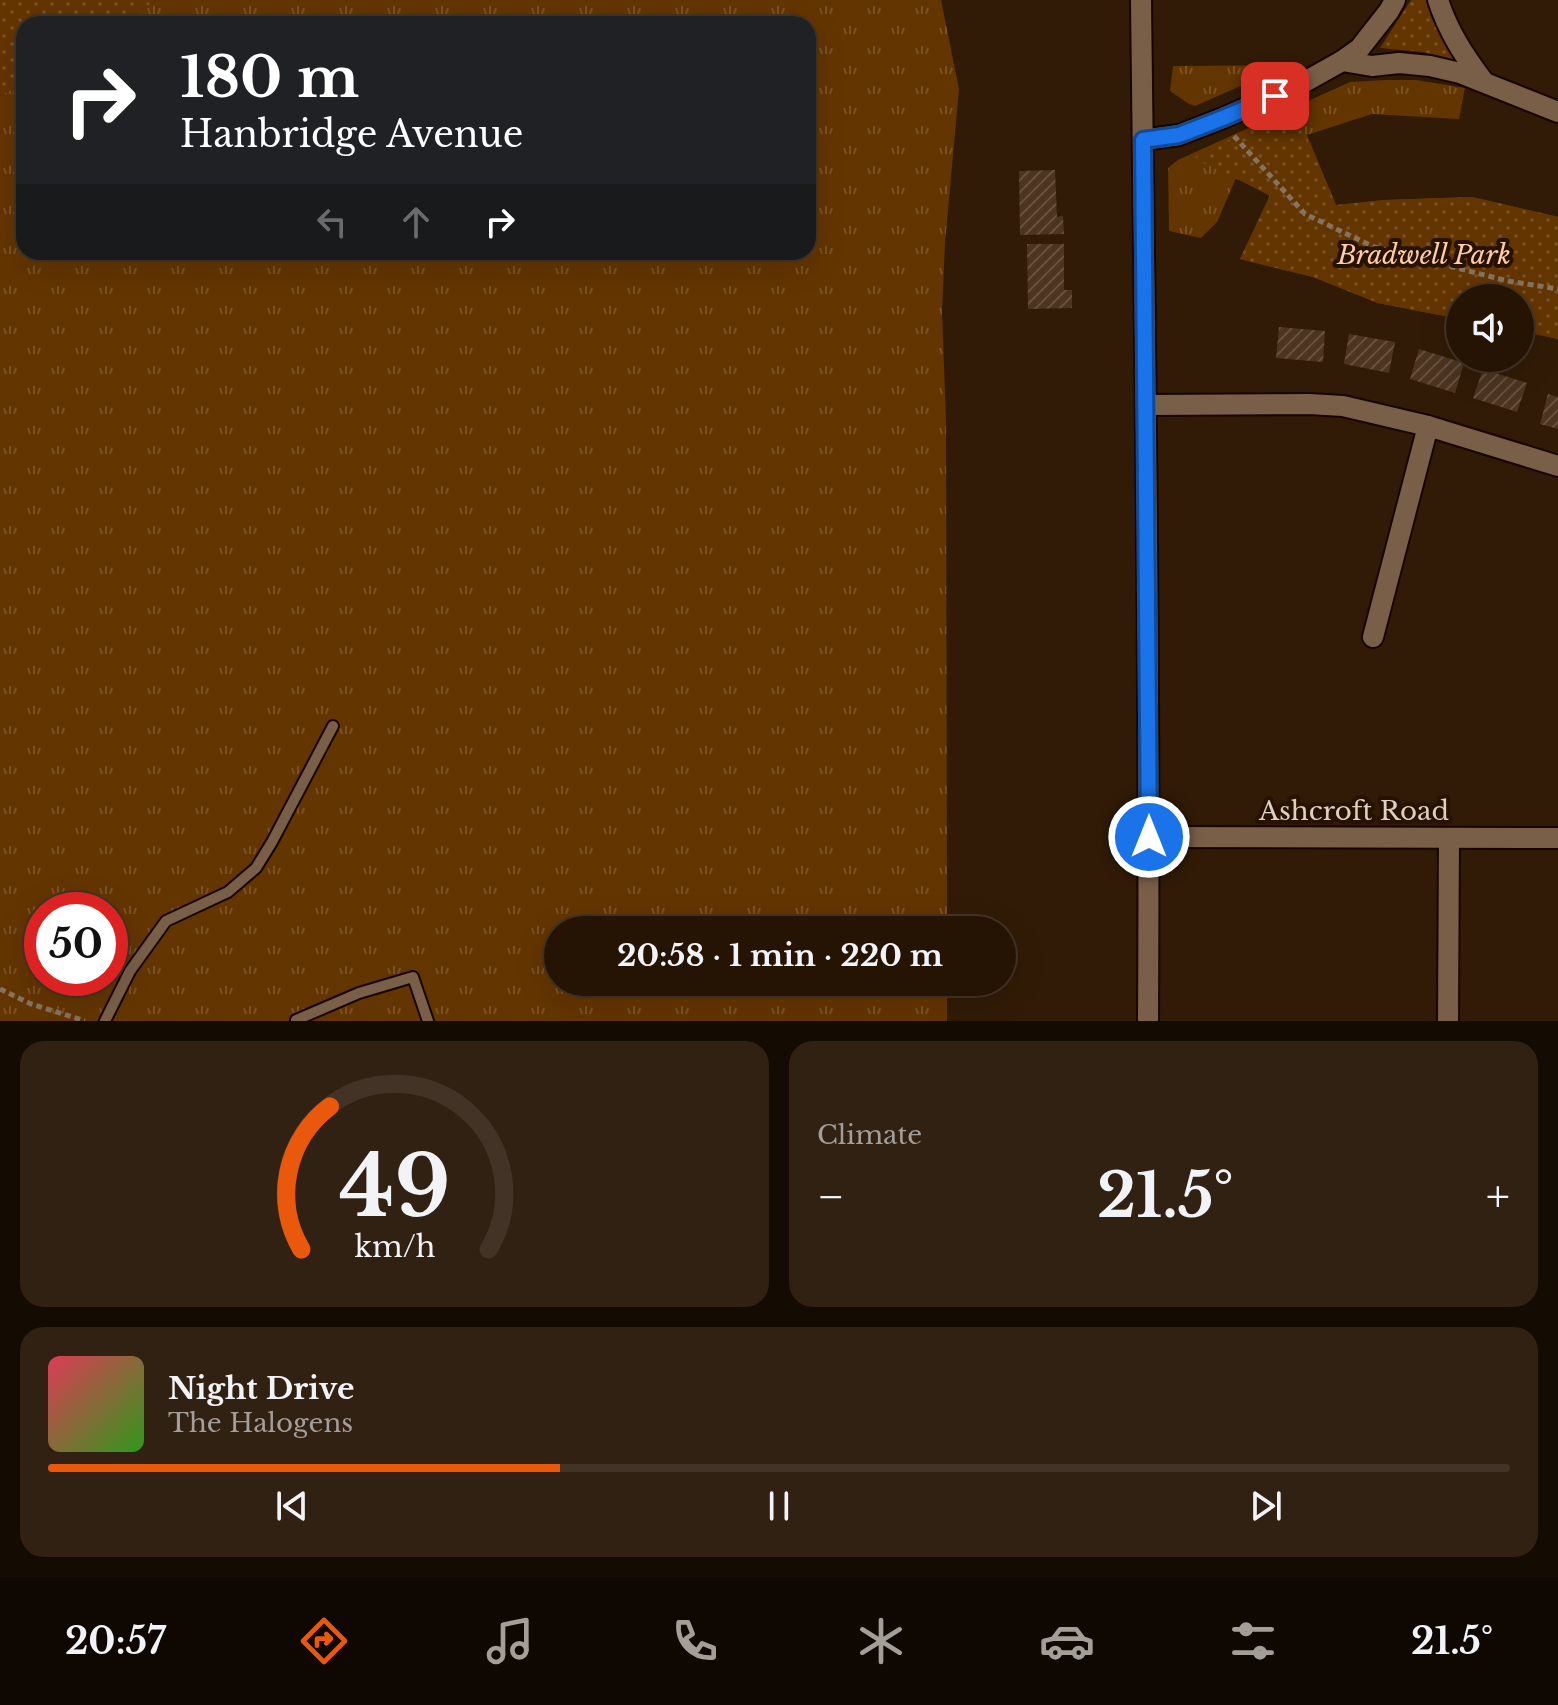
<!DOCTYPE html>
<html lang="en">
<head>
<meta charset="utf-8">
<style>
	:root { --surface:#251404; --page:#312113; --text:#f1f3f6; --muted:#a39e9a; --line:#423326; --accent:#ea580c }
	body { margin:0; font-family:"Libre Baskerville",serif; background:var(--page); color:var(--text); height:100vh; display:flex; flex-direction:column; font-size:30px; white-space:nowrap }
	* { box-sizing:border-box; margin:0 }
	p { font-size:26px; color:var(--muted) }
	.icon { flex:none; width:44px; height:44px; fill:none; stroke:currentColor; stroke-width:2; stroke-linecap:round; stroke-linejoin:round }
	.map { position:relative; height:1021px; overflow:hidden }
	.panel { display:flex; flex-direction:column; gap:20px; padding:20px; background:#140b02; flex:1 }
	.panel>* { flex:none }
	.banner { position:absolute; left:16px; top:16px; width:800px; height:244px; border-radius:24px; box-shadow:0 8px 32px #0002,0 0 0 2px var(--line); background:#202124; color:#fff; overflow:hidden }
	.fabs { position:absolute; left:1446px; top:284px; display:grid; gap:16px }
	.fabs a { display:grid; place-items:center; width:88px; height:88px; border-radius:50%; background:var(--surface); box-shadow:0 8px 32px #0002,0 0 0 2px var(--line); font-size:40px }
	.speed { position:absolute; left:24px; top:892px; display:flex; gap:16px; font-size:40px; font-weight:700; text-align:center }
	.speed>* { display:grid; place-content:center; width:104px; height:104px; border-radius:50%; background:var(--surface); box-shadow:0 8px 32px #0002,0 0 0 2px var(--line); line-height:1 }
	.speed .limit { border:12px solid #d22; background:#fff; color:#111 }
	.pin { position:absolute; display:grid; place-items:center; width:68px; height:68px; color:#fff; margin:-34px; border-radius:16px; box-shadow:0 4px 12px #0006 }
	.me { position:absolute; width:88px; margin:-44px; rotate:0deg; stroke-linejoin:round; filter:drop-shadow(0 0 6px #0008) }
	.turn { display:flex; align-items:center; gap:28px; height:168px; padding:0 32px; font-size:36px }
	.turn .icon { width:104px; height:104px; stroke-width:2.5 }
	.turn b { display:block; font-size:56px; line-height:68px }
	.lanes { display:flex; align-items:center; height:76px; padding:0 32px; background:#0003; justify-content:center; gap:40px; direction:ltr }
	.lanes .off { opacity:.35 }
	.big { font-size:60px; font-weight:700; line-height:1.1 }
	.panel .widget { flex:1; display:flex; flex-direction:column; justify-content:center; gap:12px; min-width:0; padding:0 28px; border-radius:24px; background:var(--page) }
	.panel .dial { align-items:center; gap:0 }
	.dial svg { height:208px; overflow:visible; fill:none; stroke:var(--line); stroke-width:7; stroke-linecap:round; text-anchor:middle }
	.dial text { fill:var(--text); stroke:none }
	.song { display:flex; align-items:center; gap:24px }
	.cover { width:96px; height:96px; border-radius:12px; background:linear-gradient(135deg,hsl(350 70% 55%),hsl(110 70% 35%)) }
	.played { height:8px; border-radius:4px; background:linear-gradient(90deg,var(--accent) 35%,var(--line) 35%) }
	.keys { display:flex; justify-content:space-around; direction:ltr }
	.heat { display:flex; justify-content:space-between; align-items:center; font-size:44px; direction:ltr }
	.panel .tiles { flex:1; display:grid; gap:20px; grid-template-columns:1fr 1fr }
	.widget:last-child { grid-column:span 2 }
	.trip { position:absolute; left:544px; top:916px; width:472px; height:80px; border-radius:40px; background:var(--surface); box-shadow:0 8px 32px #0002,0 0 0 2px var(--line); font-weight:700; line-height:80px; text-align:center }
	.tab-bar { display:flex; height:128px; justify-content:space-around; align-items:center; background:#0f0802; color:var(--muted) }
	.tab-bar .icon { width:56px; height:56px }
	.tab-bar .selected { color:var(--accent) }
	.tab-bar b { font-size:36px; color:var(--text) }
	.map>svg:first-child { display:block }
	.grass { fill:url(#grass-tufts); fill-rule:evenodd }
	.park { fill:url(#park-dots) }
	.building { fill:url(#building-hatch) }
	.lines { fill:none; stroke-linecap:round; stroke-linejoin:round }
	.lane-casing { stroke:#180500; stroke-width:14 }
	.street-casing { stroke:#180500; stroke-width:24 }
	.secondary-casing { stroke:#180500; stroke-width:24 }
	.path { stroke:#857261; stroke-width:5; stroke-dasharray:6 4; stroke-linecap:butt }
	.lane { stroke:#795f48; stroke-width:10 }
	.street { stroke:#795f48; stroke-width:20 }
	.secondary { stroke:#795f48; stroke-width:20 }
	.route-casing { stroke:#114b97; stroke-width:20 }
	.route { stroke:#1a73e8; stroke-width:14 }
	.labels { text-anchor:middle; stroke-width:8; stroke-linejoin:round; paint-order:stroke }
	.park-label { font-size:26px; font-style:italic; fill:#fecda3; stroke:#271200 }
	.street-label { font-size:26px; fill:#decfc2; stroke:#271200 }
</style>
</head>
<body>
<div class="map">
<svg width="1558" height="1021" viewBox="0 0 1558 1021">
	<defs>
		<pattern id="grass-tufts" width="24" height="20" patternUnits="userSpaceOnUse" patternTransform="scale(2)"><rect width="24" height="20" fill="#633500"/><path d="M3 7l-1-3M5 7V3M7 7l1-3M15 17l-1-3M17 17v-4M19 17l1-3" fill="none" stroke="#795124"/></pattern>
		<pattern id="park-dots" width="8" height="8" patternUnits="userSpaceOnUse" patternTransform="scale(2)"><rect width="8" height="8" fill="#633500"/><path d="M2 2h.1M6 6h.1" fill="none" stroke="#795124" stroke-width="1.8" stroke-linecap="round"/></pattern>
		<pattern id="building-hatch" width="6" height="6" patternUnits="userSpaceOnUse" patternTransform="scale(2)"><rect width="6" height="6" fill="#4c341f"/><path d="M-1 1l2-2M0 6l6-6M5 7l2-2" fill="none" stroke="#65503e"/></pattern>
	</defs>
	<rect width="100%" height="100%" fill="#311b06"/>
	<g class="grass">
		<path d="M157,0H941L959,89L945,243L942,311L946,422L947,930H558V982H947V1021H0V96L24,82V252H808V24H118ZM42,910H110V978H42Z"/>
		<polygon points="1288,65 1195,106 1189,104 1170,91 1173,66"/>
		<polygon points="1386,80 1416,80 1465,88 1459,119 1372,114 1307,135 1336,205 1384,200 1472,197 1558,217 1558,339 1520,331 1520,298 1460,298 1460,319 1378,303 1313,277 1240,259 1270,196 1236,178 1217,222 1201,238 1169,231 1168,168 1178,160 1350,82"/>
	</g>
	<g class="park">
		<polygon points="0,0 157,0 118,24 24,24 24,82 0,96"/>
		<polygon points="1411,0 1427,0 1454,60 1423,52 1380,48"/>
		<polygon points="1294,108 1336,205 1384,200 1472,197 1558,217 1558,339 1520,331 1520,298 1460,298 1460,319 1378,303 1313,277 1240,259 1270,195 1193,158"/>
	</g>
	<g class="building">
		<polygon points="1055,170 1057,217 1063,216 1064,234 1020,235 1019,171"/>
		<polygon points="1027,244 1064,244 1064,290 1072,290 1072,308 1028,309"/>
		<polygon points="1279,327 1325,331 1323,362 1276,358"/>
		<polygon points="1349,334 1395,342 1389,373 1344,364"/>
		<polygon points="1419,349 1464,363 1455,393 1410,379"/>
		<polygon points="1483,369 1527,383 1517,412 1473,398"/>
		<polygon points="1548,394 1558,397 1558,429 1540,424"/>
	</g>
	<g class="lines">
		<defs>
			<g id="lane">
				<polyline points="296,1020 359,993 413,977 428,1021"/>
				<polyline points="105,1021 130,971 166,921 228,892 256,868 272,842 333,726"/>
			</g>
			<g id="street">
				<path d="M1438,0C1448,31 1464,56 1484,82"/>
				<polyline points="1342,61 1372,66 1399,63 1430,66 1460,73 1558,112"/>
				<polyline points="1143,140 1179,135 1223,118 1301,84 1342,61 1360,48 1389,11 1395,0"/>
				<polyline points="1147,405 1309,404 1343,406 1428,426 1558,466"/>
				<polyline points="1373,637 1428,426"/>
				<polyline points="1149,837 1558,838"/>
				<polyline points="1448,1021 1449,838"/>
			</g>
			<path id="secondary" d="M1141,0C1145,340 1150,681 1148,1021"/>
		</defs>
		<use href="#lane" class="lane-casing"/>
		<use href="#street" class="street-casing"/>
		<use href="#secondary" class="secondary-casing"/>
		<g class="path">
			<polyline points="1234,136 1305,214 1374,247 1508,281 1558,289"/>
			<polyline points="0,989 31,1004 85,1021"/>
		</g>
		<use href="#lane" class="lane"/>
		<use href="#street" class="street"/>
		<use href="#secondary" class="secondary"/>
	</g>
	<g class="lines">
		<defs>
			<polyline id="route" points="1149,837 1143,140 1179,135 1223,118 1275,96"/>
		</defs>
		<use href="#route" class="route-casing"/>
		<use href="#route" class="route"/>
	</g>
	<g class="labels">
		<g class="park-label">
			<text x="1424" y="264">Bradwell Park</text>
		</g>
		<g class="street-label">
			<text x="1354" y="820">Ashcroft Road</text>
		</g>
	</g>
</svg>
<div class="fabs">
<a><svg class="icon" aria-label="sound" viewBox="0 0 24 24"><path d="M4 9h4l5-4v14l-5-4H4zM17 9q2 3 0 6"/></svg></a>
</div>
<div class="speed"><div class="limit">50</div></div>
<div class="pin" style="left:1275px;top:96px;background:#d93025"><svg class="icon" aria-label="arrive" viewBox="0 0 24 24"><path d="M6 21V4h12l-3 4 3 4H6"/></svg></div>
<svg class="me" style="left:1149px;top:837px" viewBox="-20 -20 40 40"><circle r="17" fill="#1a73e8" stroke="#fff" stroke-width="3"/><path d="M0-11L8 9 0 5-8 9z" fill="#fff"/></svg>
<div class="trip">20:58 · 1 min · 220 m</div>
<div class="banner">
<div class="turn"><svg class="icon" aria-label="right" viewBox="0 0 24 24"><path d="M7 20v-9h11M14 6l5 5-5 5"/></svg><div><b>180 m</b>Hanbridge Avenue</div></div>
<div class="lanes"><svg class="icon off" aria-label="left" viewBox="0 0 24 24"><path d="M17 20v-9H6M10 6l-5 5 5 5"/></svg><svg class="icon off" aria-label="ahead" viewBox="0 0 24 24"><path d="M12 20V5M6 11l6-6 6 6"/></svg><svg class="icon" aria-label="right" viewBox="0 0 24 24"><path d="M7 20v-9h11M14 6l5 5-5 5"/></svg></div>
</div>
</div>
<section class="panel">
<div class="tiles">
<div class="widget dial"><svg viewBox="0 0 100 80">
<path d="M14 69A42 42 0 1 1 86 69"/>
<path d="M14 69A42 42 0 0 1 25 14" stroke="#ea580c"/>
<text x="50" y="56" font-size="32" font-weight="700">49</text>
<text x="50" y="72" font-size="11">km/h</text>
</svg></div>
<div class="widget"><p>Climate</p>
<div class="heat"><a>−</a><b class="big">21.5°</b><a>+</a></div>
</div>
<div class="widget">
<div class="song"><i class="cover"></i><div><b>Night Drive</b><p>The Halogens</p></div></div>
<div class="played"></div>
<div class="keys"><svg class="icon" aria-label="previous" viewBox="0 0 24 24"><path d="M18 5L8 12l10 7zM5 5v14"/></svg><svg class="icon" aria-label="pause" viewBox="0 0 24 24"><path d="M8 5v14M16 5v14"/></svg><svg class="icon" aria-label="next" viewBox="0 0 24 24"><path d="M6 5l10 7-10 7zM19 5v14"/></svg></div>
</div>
</div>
</section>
<nav class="tab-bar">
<b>20:57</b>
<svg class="icon selected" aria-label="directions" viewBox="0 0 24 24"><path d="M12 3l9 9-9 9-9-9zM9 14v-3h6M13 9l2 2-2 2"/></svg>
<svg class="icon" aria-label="music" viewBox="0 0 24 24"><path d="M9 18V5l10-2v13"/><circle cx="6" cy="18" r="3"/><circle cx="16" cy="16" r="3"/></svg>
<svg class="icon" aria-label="phone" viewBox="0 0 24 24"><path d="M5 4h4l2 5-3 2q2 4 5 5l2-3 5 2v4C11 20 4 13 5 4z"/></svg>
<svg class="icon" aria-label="climate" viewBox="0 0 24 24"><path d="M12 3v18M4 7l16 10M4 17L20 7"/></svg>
<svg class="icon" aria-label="car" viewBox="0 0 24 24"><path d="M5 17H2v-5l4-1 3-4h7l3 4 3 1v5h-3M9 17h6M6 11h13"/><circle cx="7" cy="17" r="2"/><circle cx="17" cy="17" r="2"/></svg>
<svg class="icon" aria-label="filters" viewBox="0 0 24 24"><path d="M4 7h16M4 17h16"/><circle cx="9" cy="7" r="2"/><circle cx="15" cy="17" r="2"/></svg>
<b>21.5°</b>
</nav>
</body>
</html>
